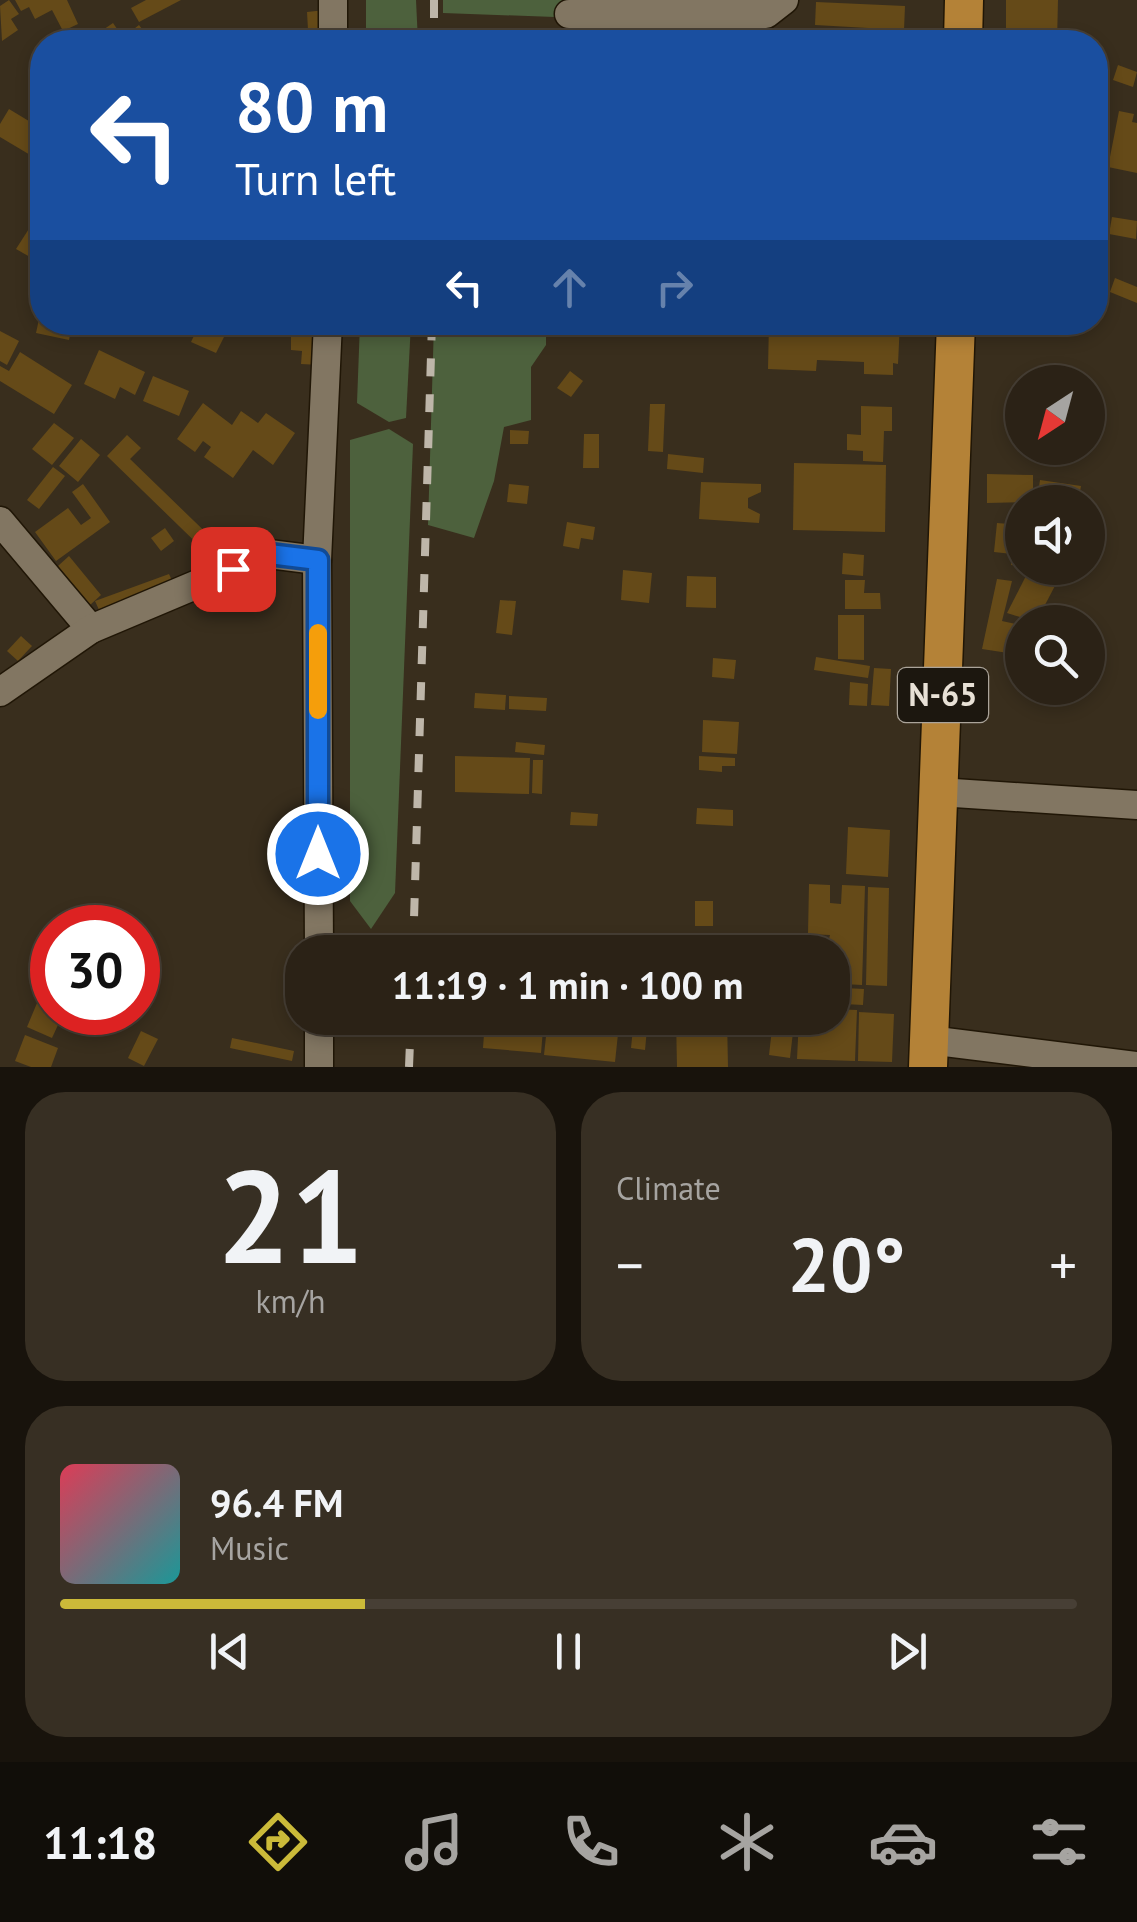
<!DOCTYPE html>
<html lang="en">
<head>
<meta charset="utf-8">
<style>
	:root { --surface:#2b2216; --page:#372f23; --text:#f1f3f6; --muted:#a6a4a1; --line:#473f35; --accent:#cbba39 }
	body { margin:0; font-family:"PT Sans",sans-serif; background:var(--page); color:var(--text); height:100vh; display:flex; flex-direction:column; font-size:38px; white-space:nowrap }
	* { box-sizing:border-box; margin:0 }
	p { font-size:32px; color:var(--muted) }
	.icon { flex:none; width:55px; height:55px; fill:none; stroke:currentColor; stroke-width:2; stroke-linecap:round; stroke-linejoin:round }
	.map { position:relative; height:1067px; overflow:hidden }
	.details { display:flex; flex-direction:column; gap:25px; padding:25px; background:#18130c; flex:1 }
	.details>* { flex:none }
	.hud { position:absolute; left:30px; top:30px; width:1078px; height:305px; border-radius:40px; box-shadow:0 5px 15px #0003,0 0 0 2px var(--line); background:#1a4fa0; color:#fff; overflow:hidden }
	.needle { width:65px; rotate:216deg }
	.fabs { position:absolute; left:1005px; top:365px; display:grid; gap:20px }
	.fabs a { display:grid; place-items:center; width:100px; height:100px; border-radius:50%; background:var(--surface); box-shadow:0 5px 15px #0003,0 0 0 2px var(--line); font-size:50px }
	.speed { position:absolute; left:30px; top:905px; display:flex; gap:20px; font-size:50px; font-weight:700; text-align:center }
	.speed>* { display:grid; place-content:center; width:130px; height:130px; border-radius:50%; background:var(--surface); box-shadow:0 5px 15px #0003,0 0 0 2px var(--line); line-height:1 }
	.speed .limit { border:15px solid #d22; background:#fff; color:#111 }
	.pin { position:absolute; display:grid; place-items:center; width:85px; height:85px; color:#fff; margin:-42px; border-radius:20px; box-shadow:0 5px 15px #0006 }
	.me { position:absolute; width:110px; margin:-55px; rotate:0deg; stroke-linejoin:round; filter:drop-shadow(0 0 8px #0008) }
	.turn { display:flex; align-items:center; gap:35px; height:210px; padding:0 40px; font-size:45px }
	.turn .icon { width:130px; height:130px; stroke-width:2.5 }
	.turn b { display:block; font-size:70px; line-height:85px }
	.lanes { display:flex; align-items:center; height:95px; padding:0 40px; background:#0003; justify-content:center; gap:50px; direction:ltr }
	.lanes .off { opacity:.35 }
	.big { font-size:75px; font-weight:800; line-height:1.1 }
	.details .widget { flex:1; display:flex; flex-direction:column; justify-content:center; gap:15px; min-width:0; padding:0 35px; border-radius:40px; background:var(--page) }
	.details .dial { align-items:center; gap:0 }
	.dial b { font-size:130px; line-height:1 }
	.song { display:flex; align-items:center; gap:30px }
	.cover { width:120px; height:120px; border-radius:15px; background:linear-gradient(135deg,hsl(350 70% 55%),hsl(180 70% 35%)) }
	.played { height:10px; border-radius:5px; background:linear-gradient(90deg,var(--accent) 30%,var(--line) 30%) }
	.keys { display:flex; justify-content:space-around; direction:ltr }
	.heat { display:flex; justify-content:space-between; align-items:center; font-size:55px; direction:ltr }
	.details .tiles { flex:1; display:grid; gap:25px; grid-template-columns:1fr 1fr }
	.widget:last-child { grid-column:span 2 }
	.trip { position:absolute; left:285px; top:935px; width:565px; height:100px; border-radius:40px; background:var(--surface); box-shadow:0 5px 15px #0003,0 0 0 2px var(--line); font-weight:800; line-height:100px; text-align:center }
	.menu { display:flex; height:160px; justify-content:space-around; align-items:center; background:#110e09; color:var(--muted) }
	.menu .icon { width:70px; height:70px }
	.menu .selected { color:var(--accent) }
	.menu b { font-size:45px; color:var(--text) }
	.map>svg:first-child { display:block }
	.green { fill:#4d613d }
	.building { fill:#654a18 }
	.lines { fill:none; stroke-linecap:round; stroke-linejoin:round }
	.minor-casing { stroke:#201606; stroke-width:31 }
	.highway-casing { stroke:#201606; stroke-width:41 }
	.minor { stroke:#827662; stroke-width:28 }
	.highway { stroke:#b48237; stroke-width:38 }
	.rail { stroke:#beb6a9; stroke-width:8; stroke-dasharray:18 18; stroke-linecap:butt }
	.route-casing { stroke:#114b97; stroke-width:25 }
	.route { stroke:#1a73e8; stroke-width:18 }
	.slow { stroke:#f59e0b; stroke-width:18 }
	.labels { text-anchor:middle; stroke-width:10; stroke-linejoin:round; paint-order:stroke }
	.shield { fill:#1c170f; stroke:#aba49a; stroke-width:2.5 }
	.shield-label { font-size:32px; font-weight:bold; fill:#e8e1d6 }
</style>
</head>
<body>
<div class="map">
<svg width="1137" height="1067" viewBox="0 0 1137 1067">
	<rect width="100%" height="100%" fill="#392e1d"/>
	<g class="green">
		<polygon points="366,0 416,0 418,42 366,42"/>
		<polygon points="443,0 563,0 555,17 443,13"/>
		<polygon points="360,323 411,323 406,418 389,422 357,403"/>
		<polygon points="434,323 546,323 546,345 531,367 531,420 504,427 494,481 474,538 428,525"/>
		<polygon points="389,429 413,444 395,893 371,929 350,901 350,440"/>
	</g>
	<g class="building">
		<polygon points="9,0 19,14 11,19 18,30 2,41 0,6"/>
		<polygon points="15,0 67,0 78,24 63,31 52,10 35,19 29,7 21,11"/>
		<polygon points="146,0 181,0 139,22 131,8"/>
		<polygon points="1006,0 1058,0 1057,42 1006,42"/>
		<polygon points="816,2 905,6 904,30 815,25"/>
		<polygon points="325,10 328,42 296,42 316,38 315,29 308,30 307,12"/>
		<polygon points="113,23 126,42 99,42 94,36"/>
		<polygon points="139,25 152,42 132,42 126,35"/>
		<polygon points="1118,65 1137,72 1133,87 1113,80"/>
		<polygon points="9,109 42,129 42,162 0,137 0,124"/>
		<polygon points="1119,111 1134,114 1132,122 1137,123 1137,173 1108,167"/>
		<polygon points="1112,217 1137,221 1136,239 1109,234"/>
		<polygon points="32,224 42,231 42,238 30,257 16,249"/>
		<polygon points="1115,278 1137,287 1137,303 1110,292"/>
		<polygon points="39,319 72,326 69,340 36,333"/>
		<polygon points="291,322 320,322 319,365 301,364 302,351 291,350"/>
		<polygon points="769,322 900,322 898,364 893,363 893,375 864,374 864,362 817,360 816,371 768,369"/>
		<polygon points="200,323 225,335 216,353 191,342"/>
		<polygon points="0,331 19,341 7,365 0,361"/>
		<polygon points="99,350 145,372 135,395 120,387 115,399 84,384"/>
		<polygon points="20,352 72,385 54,414 0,381 0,366 9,371"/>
		<polygon points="570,371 583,381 571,397 557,388"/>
		<polygon points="153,376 189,391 179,416 143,401"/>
		<polygon points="203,403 232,425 241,411 258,423 266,413 295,433 273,465 253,450 233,478 204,457 211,447 203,441 195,452 177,439"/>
		<polygon points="650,404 665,404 663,452 648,451"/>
		<polygon points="861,406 892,407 892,431 884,431 883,462 863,461 863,451 847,450 847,434 861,435"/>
		<polygon points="54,423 74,438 52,465 32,449"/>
		<polygon points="510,430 529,431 528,444 510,444"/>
		<polygon points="584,434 599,434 599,468 583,468"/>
		<polygon points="127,435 141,448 130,459 225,551 215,561 107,456"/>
		<polygon points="81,439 100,455 78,482 59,466"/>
		<polygon points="668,454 704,458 703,473 667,469"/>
		<polygon points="794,463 886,465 885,532 793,530"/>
		<polygon points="53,467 65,476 39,509 27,500"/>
		<polygon points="987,474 1033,475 1033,502 987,503"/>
		<polygon points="1040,480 1081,486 1078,502 1037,502"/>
		<polygon points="701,482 761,484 761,492 748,498 748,508 760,514 759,523 699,519"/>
		<polygon points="83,484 110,522 56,561 35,532 68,508 81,525 91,518 72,492"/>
		<polygon points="509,484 529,486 527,504 507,502"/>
		<polygon points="567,522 595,527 593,540 581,538 579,549 563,546"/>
		<polygon points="997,523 1022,525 1022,566 1011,565 1012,554 994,552"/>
		<polygon points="165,528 174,541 161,551 151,538"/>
		<polygon points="843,553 864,555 863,576 842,574"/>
		<polygon points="69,556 101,595 90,605 58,566"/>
		<polygon points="1030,568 1057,582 1036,622 1007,613"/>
		<polygon points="623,570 652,573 649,603 621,600"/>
		<polygon points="169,574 174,585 100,612 95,601"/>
		<polygon points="687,576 716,577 716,608 686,607"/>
		<polygon points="997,579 1012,581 1002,621 1020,625 1022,655 982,649"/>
		<polygon points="845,580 865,580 864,593 880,593 881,609 845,609"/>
		<polygon points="500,600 516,601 512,635 496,633"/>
		<polygon points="838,615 864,615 864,660 838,659"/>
		<polygon points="21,636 32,646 18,661 7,651"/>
		<polygon points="816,657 870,666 868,678 814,670"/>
		<polygon points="713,658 736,660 734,679 712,677"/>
		<polygon points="874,668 891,669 889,706 871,705"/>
		<polygon points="850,682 868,684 867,706 849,705"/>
		<polygon points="475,693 506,695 505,710 474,708"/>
		<polygon points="509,696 547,698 546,711 509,709"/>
		<polygon points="703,720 739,722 737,754 702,752"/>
		<polygon points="516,742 545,745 544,755 515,752"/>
		<polygon points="455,756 530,758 529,794 455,792"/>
		<polygon points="699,756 735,758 735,766 722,766 722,772 699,770"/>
		<polygon points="533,760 543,760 542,794 532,793"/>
		<polygon points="697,808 733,810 733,826 696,824"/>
		<polygon points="571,812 598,814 597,826 570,825"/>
		<polygon points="848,827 890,830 888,877 846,874"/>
		<polygon points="809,884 830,885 830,903 841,904 842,885 865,886 862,985 843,984 843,971 832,971 832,952 808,952 808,938 829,939 830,935 808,934"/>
		<polygon points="868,887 889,888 887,986 866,985"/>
		<rect x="695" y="901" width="18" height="25"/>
		<polygon points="844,988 864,989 863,1005 844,1004"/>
		<polygon points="37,1003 63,1014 52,1038 27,1027"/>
		<polygon points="832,1009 857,1010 855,1061 797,1059 799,1018 832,1018"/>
		<polygon points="859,1012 894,1014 892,1062 858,1061"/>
		<polygon points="524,1018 544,1018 541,1053 483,1048 484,1034 523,1037"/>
		<polygon points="634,1018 648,1018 645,1050 631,1048"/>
		<polygon points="676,1018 727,1018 728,1067 677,1067"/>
		<polygon points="547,1027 618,1034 615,1062 544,1055"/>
		<polygon points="772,1029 793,1032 790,1058 769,1055"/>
		<polygon points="141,1031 158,1039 144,1066 128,1058"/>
		<polygon points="25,1035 58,1048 51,1067 31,1067 15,1061"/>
		<polygon points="232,1038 294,1051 292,1061 230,1048"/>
	</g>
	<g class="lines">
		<defs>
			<g id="minor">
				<polyline points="569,14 766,14 784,0"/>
				<polyline points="333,42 333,0"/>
				<polyline points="0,521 91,629"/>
				<polyline points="0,692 91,629 269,554 317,560"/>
				<polyline points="939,792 1137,805"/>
				<polyline points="319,952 317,560 328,322"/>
				<polyline points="319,1018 319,1067"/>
				<polyline points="929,1040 1137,1066"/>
			</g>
			<g id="highway">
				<polyline points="963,42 964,0"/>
				<polyline points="928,1067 956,322"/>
			</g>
		</defs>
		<use href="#minor" class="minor-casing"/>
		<use href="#highway" class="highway-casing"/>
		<use href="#minor" class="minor"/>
		<use href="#highway" class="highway"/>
		<g class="rail">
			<polyline points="434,0 434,42"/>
			<polyline points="413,952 432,322"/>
			<polyline points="409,1067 411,1018"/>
		</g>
	</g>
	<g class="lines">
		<defs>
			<polyline id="route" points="233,569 269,554 318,560 318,854"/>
		</defs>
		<use href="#route" class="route-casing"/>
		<use href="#route" class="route"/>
		<polyline class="slow" points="318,633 318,710"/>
	</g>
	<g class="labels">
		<rect class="shield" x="898" y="668" width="90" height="54" rx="8"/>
		<g class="shield-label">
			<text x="943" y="706">N-65</text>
		</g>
	</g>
</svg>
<div class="fabs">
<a><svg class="needle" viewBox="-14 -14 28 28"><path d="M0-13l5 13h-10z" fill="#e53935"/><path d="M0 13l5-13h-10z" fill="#a6a4a1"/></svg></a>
<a><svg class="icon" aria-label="sound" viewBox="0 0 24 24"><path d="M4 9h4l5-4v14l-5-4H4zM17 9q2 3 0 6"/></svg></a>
<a><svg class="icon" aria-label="search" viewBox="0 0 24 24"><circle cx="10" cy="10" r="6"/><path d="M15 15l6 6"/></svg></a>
</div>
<div class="speed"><div class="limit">30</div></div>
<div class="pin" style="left:233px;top:569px;background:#d93025"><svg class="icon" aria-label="arrive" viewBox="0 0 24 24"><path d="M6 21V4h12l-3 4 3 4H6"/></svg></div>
<svg class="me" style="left:318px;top:854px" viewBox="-20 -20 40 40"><circle r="17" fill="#1a73e8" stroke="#fff" stroke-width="3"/><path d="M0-11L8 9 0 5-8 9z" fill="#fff"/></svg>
<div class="trip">11:19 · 1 min · 100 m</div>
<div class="hud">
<div class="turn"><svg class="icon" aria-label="left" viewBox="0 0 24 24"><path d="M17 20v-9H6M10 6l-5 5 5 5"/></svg><div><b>80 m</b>Turn left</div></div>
<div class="lanes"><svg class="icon" aria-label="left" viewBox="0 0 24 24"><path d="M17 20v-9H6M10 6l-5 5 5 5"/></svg><svg class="icon off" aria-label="ahead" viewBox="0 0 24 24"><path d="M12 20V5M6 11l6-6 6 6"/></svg><svg class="icon off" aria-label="right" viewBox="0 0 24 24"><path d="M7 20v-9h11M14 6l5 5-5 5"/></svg></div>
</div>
</div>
<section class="details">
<div class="tiles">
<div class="widget dial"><b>21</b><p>km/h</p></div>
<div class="widget"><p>Climate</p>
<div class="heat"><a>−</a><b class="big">20°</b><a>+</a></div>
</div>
<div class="widget">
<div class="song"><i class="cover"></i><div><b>96.4 FM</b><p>Music</p></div></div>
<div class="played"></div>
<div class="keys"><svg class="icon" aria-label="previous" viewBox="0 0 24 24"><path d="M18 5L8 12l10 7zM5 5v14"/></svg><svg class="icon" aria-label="pause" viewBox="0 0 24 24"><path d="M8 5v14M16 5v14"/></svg><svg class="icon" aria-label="next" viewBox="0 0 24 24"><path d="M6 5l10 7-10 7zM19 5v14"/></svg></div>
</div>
</div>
</section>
<nav class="menu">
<b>11:18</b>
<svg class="icon selected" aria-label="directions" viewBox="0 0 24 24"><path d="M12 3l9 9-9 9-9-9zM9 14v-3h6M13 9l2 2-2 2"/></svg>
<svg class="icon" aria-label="music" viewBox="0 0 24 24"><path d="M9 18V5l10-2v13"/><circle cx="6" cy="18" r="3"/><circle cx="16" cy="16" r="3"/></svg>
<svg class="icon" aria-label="phone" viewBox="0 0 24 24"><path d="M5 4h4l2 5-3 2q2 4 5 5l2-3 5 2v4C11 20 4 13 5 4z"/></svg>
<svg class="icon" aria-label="climate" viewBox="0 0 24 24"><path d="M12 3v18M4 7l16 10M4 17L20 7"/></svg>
<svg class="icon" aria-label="car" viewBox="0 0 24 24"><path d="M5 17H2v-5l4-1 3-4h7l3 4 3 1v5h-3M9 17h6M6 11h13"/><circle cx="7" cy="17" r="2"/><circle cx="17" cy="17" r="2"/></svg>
<svg class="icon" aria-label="filters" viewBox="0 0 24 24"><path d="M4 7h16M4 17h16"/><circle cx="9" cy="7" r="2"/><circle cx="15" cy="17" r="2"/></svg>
</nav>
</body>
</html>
